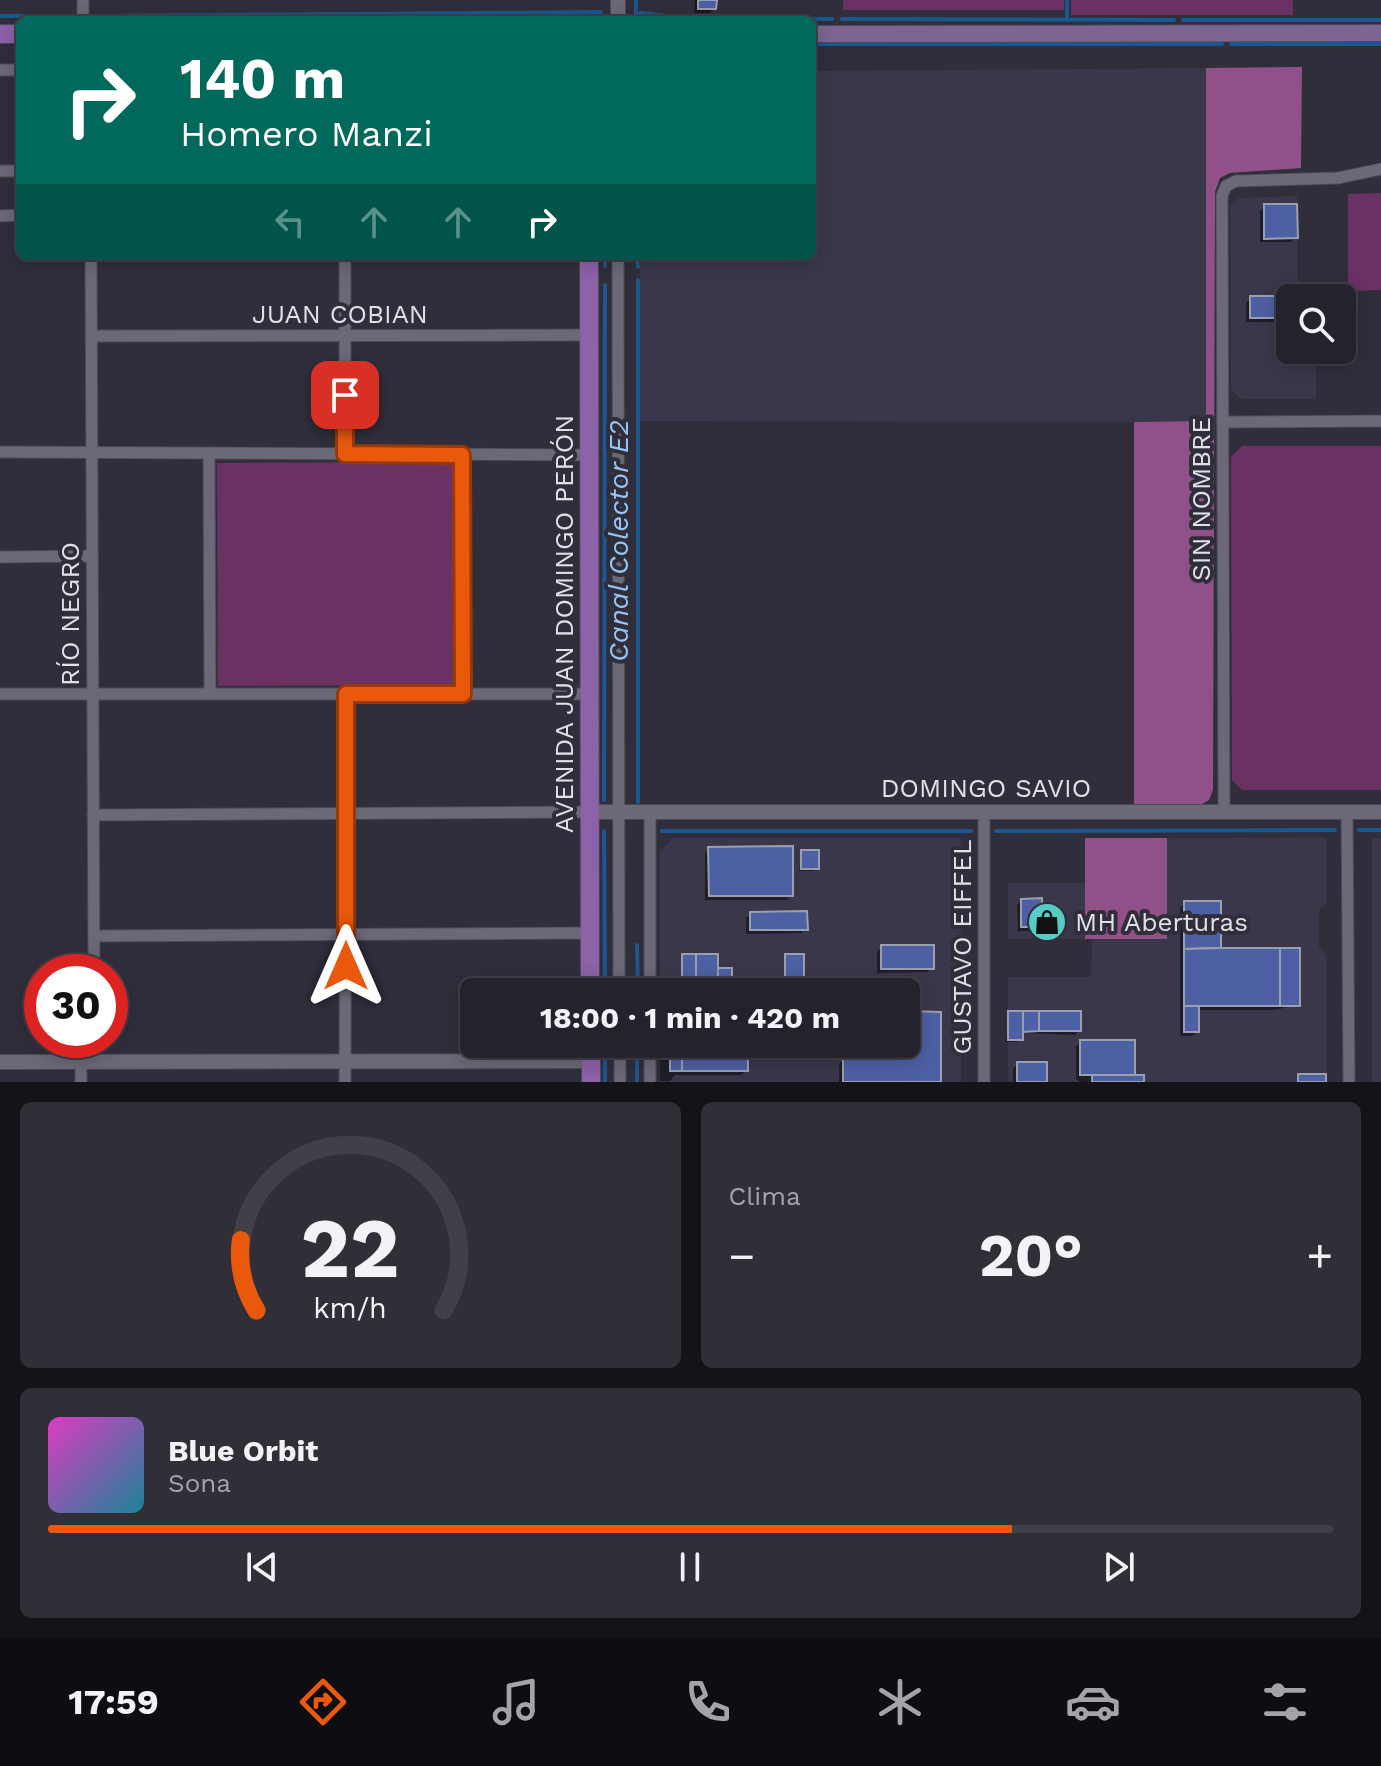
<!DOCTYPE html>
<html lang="es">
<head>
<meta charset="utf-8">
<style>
	:root { --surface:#24222c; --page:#302f38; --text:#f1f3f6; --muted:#a3a4a9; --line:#413f48; --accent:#ea580c }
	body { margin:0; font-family:"Work Sans",sans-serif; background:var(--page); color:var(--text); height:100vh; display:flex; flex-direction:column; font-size:30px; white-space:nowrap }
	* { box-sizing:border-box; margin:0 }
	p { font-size:26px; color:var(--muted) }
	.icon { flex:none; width:44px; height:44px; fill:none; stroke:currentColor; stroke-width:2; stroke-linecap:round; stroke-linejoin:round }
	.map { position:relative; height:1082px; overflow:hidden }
	.panel { display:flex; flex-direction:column; gap:20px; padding:20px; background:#141318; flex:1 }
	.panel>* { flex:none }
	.hud { position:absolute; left:16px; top:16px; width:800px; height:244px; border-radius:12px; box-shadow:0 4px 20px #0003,0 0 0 2px var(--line); background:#00695c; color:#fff; overflow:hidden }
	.fabs { position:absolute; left:1276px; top:284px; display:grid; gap:16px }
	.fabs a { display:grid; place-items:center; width:80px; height:80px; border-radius:12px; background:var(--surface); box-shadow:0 4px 20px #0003,0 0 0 2px var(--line); font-size:40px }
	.speed { position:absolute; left:24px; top:954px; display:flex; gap:16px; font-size:40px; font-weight:700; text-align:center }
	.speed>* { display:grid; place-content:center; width:104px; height:104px; border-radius:50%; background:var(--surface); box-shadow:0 4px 20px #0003,0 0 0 2px var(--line); line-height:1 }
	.speed .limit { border:12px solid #d22; background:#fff; color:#111 }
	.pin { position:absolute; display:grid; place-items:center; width:68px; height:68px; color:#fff; margin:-34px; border-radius:16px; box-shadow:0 4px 12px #0006 }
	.me { position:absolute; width:88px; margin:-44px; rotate:0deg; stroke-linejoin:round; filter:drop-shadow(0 0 6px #0008) }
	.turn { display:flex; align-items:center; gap:28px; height:168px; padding:0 32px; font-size:36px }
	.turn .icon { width:104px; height:104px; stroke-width:2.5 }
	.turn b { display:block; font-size:56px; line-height:68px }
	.lanes { display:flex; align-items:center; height:76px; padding:0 32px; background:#0003; justify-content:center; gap:40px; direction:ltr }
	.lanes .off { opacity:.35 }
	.big { font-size:60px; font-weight:700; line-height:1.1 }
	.panel .tile { flex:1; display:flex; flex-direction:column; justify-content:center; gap:12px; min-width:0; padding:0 28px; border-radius:12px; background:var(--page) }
	.panel .dial { align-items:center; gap:0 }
	.dial svg { height:208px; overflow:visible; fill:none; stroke:var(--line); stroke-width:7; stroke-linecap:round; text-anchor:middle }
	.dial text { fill:var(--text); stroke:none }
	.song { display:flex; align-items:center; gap:24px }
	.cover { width:96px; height:96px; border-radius:12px; background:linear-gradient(135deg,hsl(310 70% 55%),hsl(190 70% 35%)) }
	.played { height:8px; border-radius:4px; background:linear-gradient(90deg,var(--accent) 75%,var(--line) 75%) }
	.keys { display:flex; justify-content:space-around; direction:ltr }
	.heat { display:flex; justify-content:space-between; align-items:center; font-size:44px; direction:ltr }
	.panel .tiles { flex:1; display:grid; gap:20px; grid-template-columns:1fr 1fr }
	.tile:last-child { grid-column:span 2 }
	.trip { position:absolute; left:460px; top:978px; width:460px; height:80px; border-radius:12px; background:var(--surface); box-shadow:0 4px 20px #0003,0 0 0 2px var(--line); font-weight:700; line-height:80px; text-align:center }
	.menu { display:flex; height:128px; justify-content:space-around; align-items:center; background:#0e0e12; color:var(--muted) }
	.menu .icon { width:56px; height:56px }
	.menu .current { color:var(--accent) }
	.menu b { font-size:36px; color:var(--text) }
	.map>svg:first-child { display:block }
	.built { fill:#3a374a }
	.green { fill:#6a3163 }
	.forest { fill:#905188 }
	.shadow { fill:#0007 }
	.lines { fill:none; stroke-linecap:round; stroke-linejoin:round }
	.stream { stroke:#1b5790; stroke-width:4 }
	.building { fill:#4e60a4; stroke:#9a9fae; stroke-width:2 }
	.minor-casing { stroke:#4c4b55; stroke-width:13 }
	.tertiary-casing { stroke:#4c4b55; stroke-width:16 }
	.secondary-casing { stroke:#4c4b55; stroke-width:18 }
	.primary-casing { stroke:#4c4b55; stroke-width:20 }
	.minor { stroke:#6b6977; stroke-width:11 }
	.tertiary { stroke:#6b6977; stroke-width:14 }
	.secondary { stroke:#7c6590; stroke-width:16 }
	.primary { stroke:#8c62a9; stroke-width:18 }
	.route-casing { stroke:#983908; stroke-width:20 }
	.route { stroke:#ea580c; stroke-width:14 }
	.labels { text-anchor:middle; stroke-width:8; stroke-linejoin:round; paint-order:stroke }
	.street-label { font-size:26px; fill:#e1e0e8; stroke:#302e3b }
	.poi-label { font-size:26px; fill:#e1e0e8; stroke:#302e3b; text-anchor:start }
	.water-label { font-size:28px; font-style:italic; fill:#95c3f3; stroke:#302e3b }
</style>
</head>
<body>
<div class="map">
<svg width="1381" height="1082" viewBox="0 0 1381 1082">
	<rect width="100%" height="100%" fill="#302e3b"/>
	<g class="built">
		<polygon points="1206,68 1206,422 640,421 640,256 812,256 812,71"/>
		<polygon points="1297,196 1298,291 1316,292 1316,298 1290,298 1290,350 1316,350 1316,399 1241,399 1231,390 1230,207 1239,198"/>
		<polygon points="672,838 961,838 961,1082 660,1082 660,1044 906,1044 906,992 660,992 660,852"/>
		<polygon points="1167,838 1326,838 1326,904 1319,910 1319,947 1326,955 1326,1082 1008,1082 1008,977 1091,977 1092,939 1167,939"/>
		<rect x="1372" y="838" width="9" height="244"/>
		<rect x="1008" y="883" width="77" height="56"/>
	</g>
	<g class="green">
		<rect x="843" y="0" width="221" height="10"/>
		<rect x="1071" y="0" width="222" height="15"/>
		<polygon points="1381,193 1381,290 1348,291 1348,194"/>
		<polygon points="1242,446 1381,446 1381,790 1242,790 1232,780 1231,457"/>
		<polygon points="456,462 457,685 218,686 217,463"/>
	</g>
	<g class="forest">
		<polygon points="1302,67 1301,168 1230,173 1220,178 1215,192 1213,790 1209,800 1199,806 1134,806 1134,422 1206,421 1206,68"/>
		<rect x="1085" y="838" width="82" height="101"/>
	</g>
	<g class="shadow">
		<polygon points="695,0 715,0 714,8 710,13 694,13"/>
		<polygon points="1265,206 1296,237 1291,242 1260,242 1260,211"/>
		<polygon points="1251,298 1277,317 1273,322 1246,322 1246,303"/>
		<polygon points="709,849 791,895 787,900 705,900 705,853"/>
		<polygon points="802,852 817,868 814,871 799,871"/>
		<polygon points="1022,901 1040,927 1036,931 1018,931 1017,905"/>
		<polygon points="1185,903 1219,950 1298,1005 1274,1010 1197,1010 1197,1031 1192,1036 1180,1036 1180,908"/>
		<polygon points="751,914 806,929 801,933 746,934 746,918"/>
		<polygon points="882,947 932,968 927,972 877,973 877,952"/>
		<polygon points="1009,1013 1079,1030 1075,1035 1021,1033 1018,1042 1006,1042"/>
		<polygon points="1081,1042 1142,1082 1080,1082 1076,1079 1076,1046"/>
		<polygon points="901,1044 906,1044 939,1082 839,1082 839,1064 844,1059 901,1060"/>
		<polygon points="671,1045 746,1071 741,1075 675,1075 670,1081 660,1081 660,1055"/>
		<polygon points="1017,1064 1045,1082 1013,1082 1013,1069"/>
	</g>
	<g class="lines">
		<g class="stream">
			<polyline points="636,0 636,20"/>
			<polyline points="640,13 686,18"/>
			<polyline points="0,16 70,16"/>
			<polyline points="92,16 601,12"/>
			<polyline points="699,18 715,18"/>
			<polyline points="725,18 832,19"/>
			<polyline points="842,19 1174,20"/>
			<polyline points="1067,20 1067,0"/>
			<polyline points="1183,20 1381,20"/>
			<polyline points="812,44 1222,44"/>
			<polyline points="1231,44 1381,44"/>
			<polyline points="605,256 605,266"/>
			<polyline points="637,256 638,267"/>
			<polyline points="638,280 638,802"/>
			<polyline points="604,800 605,285"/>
			<polyline points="1359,830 1381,830"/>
			<polyline points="604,831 605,992"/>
			<polyline points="662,831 971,831"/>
			<polyline points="996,831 1335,830"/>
			<polyline points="637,945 638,992"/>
			<polyline points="605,1044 605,1082"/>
			<polyline points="637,1082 637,1044"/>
		</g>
	</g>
	<g class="building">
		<polygon points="698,0 717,0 716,9 698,9"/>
		<polygon points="1264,204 1297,204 1298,238 1264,239"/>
		<rect x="1250" y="296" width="29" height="22"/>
		<polygon points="793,846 793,896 709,896 708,847"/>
		<rect x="801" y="850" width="18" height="19"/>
		<polygon points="1042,898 1042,927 1021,927 1021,899"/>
		<polygon points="1184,901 1221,901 1221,948 1184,949"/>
		<polygon points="807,911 808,930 750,930 750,912"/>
		<rect x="881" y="945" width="53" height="24"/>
		<polygon points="1221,948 1280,948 1280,1006 1184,1006 1184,949"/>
		<rect x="1280" y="948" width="20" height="58"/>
		<rect x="682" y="954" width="14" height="38"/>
		<rect x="696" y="954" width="22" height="38"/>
		<rect x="785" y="954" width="19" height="38"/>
		<rect x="718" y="968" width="14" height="24"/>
		<rect x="1184" y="1006" width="15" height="26"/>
		<polygon points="906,1011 941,1012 941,1082 843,1082 843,1057 905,1058"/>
		<rect x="1008" y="1011" width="15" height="29"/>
		<polygon points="1023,1011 1039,1011 1039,1031 1023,1032"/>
		<rect x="1039" y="1011" width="42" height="20"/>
		<rect x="1080" y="1040" width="55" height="35"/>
		<rect x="670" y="1044" width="12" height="27"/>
		<rect x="682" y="1044" width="66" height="27"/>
		<rect x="1017" y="1062" width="30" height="20"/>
		<rect x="1298" y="1074" width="28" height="8"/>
		<rect x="1092" y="1075" width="52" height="7"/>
	</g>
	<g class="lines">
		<defs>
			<g id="minor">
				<polyline points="83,0 83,20"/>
				<polyline points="0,70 20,70"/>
				<polyline points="0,171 20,171"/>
				<polyline points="0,216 20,215"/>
				<polyline points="91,256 94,972"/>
				<polyline points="345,256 345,454"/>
				<polyline points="618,256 619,992"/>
				<polyline points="91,336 589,335"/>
				<polyline points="1223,422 1381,421"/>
				<polyline points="0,452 589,455"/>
				<polyline points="209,453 210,694"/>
				<polyline points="462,455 463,694"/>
				<polyline points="0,557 92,556"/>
				<polyline points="0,694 590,694"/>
				<polyline points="650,812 650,992"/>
				<polyline points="1224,812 1222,196 1226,186 1236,181 1338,178 1381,169"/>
				<polyline points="1347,812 1349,1082"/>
				<polyline points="93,815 590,812"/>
				<polyline points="94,936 590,933"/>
				<polyline points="94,1040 94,1062"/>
				<polyline points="620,1044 620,1082"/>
				<polyline points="650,1044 650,1082"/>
				<polyline points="81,1082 81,1062"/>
				<polyline points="345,1082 346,694"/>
				<polyline points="984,1082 984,812"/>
			</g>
			<g id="tertiary">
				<polyline points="618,0 618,20"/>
				<polyline points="590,812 1381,812"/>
				<polyline points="0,1062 591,1061"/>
			</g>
			<polyline id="secondary" points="812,34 1381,33"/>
			<g id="primary">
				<polyline points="0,34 20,34"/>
				<polyline points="589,256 590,992"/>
				<polyline points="591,1044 591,1082"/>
			</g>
		</defs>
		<use href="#minor" class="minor-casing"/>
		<use href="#tertiary" class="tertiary-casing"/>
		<use href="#secondary" class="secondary-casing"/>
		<use href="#primary" class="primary-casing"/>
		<use href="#minor" class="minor"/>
		<use href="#tertiary" class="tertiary"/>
		<use href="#secondary" class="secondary"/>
		<use href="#primary" class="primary"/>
	</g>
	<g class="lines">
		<defs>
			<polyline id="route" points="345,395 345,454 462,455 463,694 346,694 346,966"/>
		</defs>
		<use href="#route" class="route-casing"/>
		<use href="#route" class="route"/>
	</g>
	<defs>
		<symbol id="shop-disc" viewBox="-11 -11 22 22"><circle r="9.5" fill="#55cdc6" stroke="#302e3b"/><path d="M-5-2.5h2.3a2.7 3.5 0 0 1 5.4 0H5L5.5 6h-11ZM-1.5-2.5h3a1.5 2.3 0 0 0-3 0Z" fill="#111"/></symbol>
	</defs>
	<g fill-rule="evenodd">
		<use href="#shop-disc" x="1025" y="900" width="44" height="44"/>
	</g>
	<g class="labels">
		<g class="street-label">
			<text x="340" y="323">JUAN COBIAN</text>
			<text transform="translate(1201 499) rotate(-90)" y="9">SIN NOMBRE</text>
			<text transform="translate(70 614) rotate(-90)" y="9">RÍO NEGRO</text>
			<text transform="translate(564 624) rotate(-90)" y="9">AVENIDA JUAN DOMINGO PERÓN</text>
			<text x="986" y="797">DOMINGO SAVIO</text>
			<text transform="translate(962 947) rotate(-90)" y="9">GUSTAVO EIFFEL</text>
		</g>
		<g class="poi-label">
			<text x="1075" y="931">MH Aberturas</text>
		</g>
		<g class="water-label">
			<text transform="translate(618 541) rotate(-90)" y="10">Canal Colector E2</text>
		</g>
	</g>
</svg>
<div class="fabs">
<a><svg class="icon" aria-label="search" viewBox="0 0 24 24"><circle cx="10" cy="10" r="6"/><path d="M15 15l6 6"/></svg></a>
</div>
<div class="speed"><div class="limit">30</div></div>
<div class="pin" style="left:345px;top:395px;background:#d93025"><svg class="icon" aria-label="arrive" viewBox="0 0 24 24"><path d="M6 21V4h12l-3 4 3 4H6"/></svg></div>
<svg class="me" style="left:346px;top:966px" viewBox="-20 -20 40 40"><path d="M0-17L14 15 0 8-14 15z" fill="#ea580c" stroke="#fff" stroke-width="4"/></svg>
<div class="trip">18:00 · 1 min · 420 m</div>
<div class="hud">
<div class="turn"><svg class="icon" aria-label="right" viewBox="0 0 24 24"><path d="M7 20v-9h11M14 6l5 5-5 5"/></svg><div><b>140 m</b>Homero Manzi</div></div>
<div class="lanes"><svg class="icon off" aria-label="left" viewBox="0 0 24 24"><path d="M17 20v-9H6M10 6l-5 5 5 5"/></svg><svg class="icon off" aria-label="ahead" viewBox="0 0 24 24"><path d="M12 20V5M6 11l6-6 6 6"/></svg><svg class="icon off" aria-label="ahead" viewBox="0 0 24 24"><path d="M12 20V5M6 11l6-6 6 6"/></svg><svg class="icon" aria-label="right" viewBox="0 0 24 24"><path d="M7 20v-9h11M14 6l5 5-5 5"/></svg></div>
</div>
</div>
<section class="panel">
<div class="tiles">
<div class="tile dial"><svg viewBox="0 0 100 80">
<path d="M14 69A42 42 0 1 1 86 69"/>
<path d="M14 69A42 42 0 0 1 8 42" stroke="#ea580c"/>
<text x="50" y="56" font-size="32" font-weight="700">22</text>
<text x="50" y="72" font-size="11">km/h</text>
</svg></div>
<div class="tile"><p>Clima</p>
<div class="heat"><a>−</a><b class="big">20°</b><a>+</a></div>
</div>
<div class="tile">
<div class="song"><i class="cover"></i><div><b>Blue Orbit</b><p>Sona</p></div></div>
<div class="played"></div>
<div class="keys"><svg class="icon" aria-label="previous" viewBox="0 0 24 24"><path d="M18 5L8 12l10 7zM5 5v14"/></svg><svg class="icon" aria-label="pause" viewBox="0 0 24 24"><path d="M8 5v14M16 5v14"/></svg><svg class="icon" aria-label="next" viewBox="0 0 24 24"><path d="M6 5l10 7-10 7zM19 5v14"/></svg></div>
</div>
</div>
</section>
<nav class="menu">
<b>17:59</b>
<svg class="icon current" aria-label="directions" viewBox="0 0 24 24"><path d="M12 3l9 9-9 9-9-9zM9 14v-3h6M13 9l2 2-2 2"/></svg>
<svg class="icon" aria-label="music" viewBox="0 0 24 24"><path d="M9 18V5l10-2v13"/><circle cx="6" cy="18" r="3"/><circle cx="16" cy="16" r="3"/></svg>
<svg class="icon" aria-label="phone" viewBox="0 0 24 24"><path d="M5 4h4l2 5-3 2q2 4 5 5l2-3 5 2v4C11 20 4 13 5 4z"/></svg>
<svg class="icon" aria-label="climate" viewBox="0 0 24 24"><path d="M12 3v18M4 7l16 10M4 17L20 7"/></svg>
<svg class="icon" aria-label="car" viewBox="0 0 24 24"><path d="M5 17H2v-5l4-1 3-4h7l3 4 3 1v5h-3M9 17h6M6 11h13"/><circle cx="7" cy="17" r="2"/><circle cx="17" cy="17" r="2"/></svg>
<svg class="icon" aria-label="filters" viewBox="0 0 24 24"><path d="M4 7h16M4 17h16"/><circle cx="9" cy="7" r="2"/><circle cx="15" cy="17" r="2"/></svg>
</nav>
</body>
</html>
